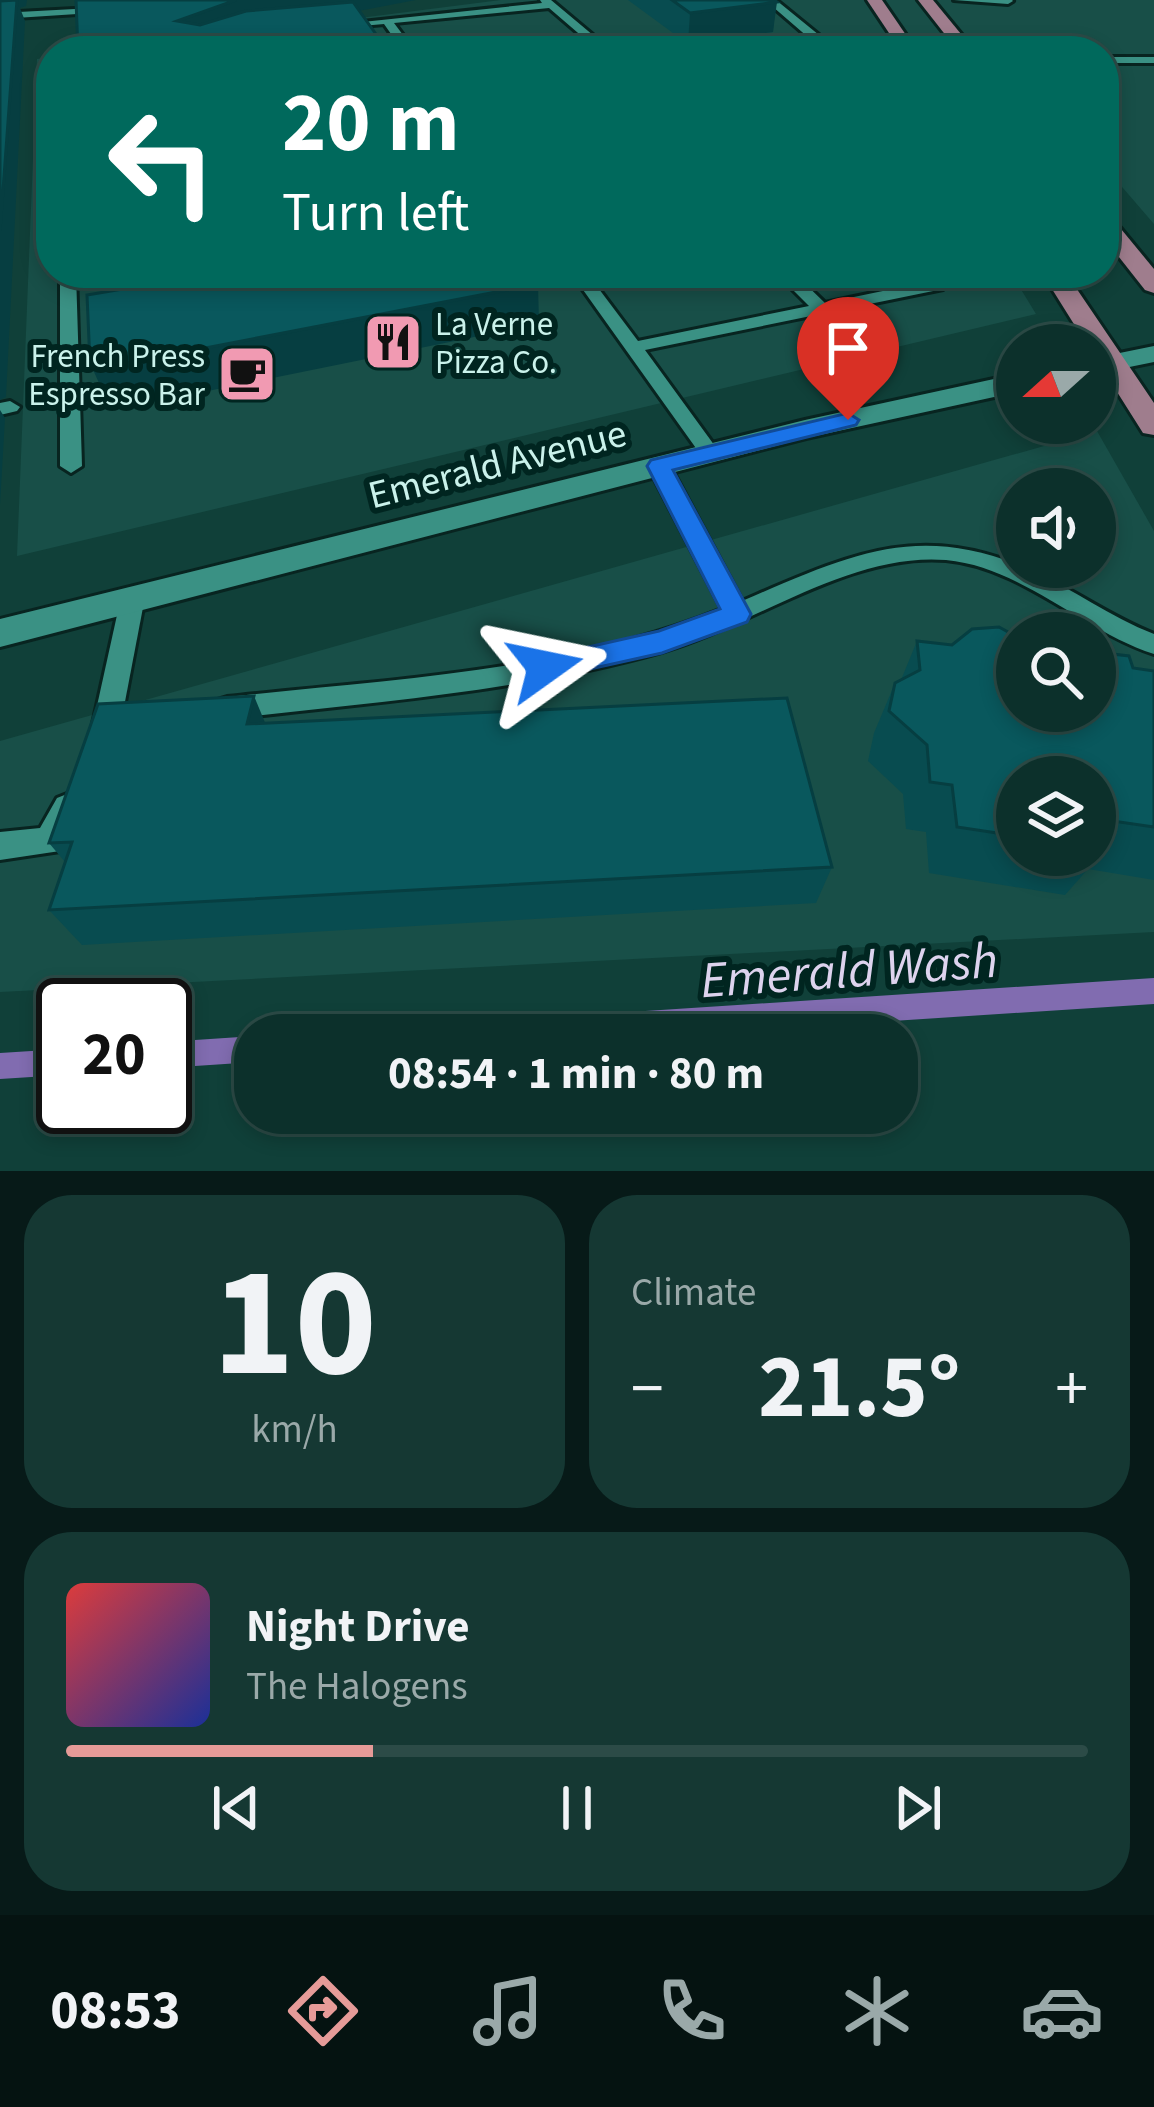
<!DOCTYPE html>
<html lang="en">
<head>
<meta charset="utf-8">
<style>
	:root { --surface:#0c302b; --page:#153833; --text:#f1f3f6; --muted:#9aa9a9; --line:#2c4b47; --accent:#e69b98 }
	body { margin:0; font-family:"Source Sans 3",sans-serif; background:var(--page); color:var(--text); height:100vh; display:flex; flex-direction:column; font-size:45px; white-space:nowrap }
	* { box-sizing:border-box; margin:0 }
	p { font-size:39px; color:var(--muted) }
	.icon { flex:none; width:66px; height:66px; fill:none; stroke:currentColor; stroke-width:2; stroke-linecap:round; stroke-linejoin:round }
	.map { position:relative; height:1171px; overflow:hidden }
	.sheet { display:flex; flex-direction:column; gap:24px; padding:24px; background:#071a18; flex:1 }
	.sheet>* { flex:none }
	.top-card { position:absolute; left:36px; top:36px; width:1083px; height:252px; border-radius:48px; box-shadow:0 6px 18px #0003,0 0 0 3px var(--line); background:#00695c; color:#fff; overflow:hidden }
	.needle { width:78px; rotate:249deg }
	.buttons { position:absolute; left:996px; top:324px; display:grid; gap:24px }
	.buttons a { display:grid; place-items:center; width:120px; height:120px; border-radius:50%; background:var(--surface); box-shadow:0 6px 18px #0003,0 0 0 3px var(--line); font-size:60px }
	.speed { position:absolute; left:36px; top:978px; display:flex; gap:24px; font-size:60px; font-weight:700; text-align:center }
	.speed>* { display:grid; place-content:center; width:156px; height:156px; border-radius:50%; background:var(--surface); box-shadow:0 6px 18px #0003,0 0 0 3px var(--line); line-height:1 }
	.speed .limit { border:6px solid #111; border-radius:18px; background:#fff; color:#111 }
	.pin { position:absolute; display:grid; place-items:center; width:102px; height:102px; color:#fff; margin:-123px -51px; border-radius:50% 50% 50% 0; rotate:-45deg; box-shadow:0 0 12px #0007 }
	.pin .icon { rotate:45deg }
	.me { position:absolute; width:132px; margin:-66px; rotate:78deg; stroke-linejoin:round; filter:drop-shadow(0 0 9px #0008) }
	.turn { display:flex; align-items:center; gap:42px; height:252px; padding:0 48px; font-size:54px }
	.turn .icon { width:156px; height:156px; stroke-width:2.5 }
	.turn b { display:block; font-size:84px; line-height:102px }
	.big { font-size:90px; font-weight:700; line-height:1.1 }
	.sheet .tile { flex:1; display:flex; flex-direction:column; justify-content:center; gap:18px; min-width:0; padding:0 42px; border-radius:48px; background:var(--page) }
	.sheet .dial { align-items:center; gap:0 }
	.dial b { font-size:156px; line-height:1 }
	.song { display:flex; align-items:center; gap:36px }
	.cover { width:144px; height:144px; border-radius:18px; background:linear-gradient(135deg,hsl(0 70% 55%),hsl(230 70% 35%)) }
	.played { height:12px; border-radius:6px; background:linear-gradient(90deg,var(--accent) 30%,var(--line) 30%) }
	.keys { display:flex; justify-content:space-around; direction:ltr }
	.heat { display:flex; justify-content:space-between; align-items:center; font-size:66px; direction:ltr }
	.sheet .tiles { flex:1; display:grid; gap:24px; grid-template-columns:1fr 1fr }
	.tile:last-child { grid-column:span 2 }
	.trip { position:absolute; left:234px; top:1014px; width:684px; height:120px; border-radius:48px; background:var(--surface); box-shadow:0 6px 18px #0003,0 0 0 3px var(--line); font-weight:700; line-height:120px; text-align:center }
	.dock { display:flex; height:192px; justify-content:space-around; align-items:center; background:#051311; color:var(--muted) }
	.dock .icon { width:84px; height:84px }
	.dock .selected { color:var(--accent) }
	.dock b { font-size:54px; color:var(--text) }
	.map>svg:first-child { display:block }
	.built { fill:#184f48; fill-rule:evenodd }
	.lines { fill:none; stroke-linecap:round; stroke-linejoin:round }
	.stream { fill:#816cb0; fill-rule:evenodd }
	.service-casing { stroke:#082420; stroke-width:6 }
	.tertiary-casing { stroke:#082420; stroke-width:6 }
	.primary-casing { stroke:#082420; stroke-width:6 }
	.service { fill:#3a9184; fill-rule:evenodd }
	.tertiary { fill:#3a9184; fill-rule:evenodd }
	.primary { fill:#9f7d8d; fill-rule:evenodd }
	.wall { fill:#084c50; fill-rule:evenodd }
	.shaded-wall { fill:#063e41 }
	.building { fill:#09585d; stroke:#063e41; stroke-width:3 }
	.route { fill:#1a73e8; stroke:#114b97; stroke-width:3 }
	.labels { text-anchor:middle; stroke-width:12; stroke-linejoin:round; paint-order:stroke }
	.far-poi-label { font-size:33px; fill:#caf2eb; stroke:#002520; text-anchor:start }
	.street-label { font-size:39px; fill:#caf2eb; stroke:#002520 }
	.near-water-label { font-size:51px; font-style:italic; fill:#ddd3ee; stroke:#002520 }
</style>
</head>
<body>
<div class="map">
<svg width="1154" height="1171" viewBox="0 0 1154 1171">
	<rect width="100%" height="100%" fill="#104039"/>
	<g class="built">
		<polygon points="501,0 1154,0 1154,224 1104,166 1104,51 101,51"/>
		<polygon points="51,57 51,273 1011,273 1036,314 17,556 37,59"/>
		<path d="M1097,431L1154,531V932L0,992V741ZM1017,489H1095V567H1017ZM1017,633H1095V711H1017ZM1017,777H1095V855H1017Z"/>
	</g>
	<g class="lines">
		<g class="stream">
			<polygon points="1154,978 1154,1004 676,1035 464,1035 468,1026 477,1022"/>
			<polygon points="255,1036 255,1062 165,1068 165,1042"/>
			<polygon points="63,1049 63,1075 0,1079 0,1053"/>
		</g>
		<defs>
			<g id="service">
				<polygon points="540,0 551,0 612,51 599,51 549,8 394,23 415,51 403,51 384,24 339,28 334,25 542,3"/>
				<polygon points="765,0 776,0 819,35 813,51 801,51 809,38"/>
				<polygon points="954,0 1012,0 1013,1 1008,4"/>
				<polygon points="112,7 108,12 0,19 0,13"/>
				<rect x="1104" y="57" width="50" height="6"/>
				<polygon points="60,273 76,273 82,466 71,473 60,466"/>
				<polygon points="571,273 587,273 638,341 809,306 776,273 794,273 825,303 931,281 938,273 955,273 943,289 645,350 720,453 710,460 703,458"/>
				<polygon points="10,401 20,407 17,411 0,415 0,403"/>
				<path d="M659,459L670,466L742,601C852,554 918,521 1031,570C1073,589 1110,617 1154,634V654C1083,631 1022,567 946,560C850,552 752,626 661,652C520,692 372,702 227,719L217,716L214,708L217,700L227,697C392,679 567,672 722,609L648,466Z"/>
				<polygon points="133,588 145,597 119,733 115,741 105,745 95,741 91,733 121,597"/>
				<polygon points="67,794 77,798 82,807 60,851 0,860 0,832 40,828 57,798"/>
			</g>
			<g id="tertiary">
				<polygon points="1154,346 1154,362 1095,374 1095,358"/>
				<polygon points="1017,374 1017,392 806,438 0,647 0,619 805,420"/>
			</g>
			<g id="primary">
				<polygon points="867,0 882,0 917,51 901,51"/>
				<polygon points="918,0 933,0 975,51 958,51"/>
				<polygon points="1104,216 1112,218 1154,269 1154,293 1145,290 1104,238"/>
				<polygon points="1042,273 1066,273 1154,403 1154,435 1143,433 1095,357 1095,345 1087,345"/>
			</g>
		</defs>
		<use href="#service" class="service-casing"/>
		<use href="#tertiary" class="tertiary-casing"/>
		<use href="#primary" class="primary-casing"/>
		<use href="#service" class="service"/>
		<use href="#tertiary" class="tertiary"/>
		<use href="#primary" class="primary"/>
	</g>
	<g class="wall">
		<polygon points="628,0 774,0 773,32 688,44"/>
		<path d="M917,641L1017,711L1133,668L1154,671V880L1088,869L1065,895L929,873L926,832L906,829L903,794L868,761L874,733L895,683L901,680ZM1017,777H1095V855H1017Z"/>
		<polygon points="265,723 832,867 816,903 82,945 49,910 65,862 49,843"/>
	</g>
	<g class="shaded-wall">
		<polygon points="0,0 27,0 26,6 20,8 25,21 6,397 0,400"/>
		<polygon points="236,0 416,0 348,13 187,51 177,21"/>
		<polygon points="777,2 773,32 688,44 690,13"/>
		<polygon points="538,284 539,324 114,410 111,403 108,403 90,363"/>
		<polygon points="0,410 5,418 0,505"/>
		<polygon points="254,696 271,737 247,724"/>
	</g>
	<g class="building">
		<polygon points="17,0 0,231 0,1"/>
		<polygon points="76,0 236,0 177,21 200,25 246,11 353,2 388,51 78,51"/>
		<polygon points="672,0 774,0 777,2 690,13"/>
		<polygon points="193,273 531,273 538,284 96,369 96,362 90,363 87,295 194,277"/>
		<polygon points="999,627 1017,637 1017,711 1095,711 1095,652 1129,656 1133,668 1154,671 1154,827 1099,819 1104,850 1095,848 1095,777 1017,777 1017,836 957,827 952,785 930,782 927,745 889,711 895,683 920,670 917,641 952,645 972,629"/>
		<polygon points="254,696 247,724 787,698 832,867 49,910 72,842 49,843 98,704"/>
	</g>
	<polygon class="route" points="848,413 859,420 856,425 673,470 751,614 747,622 662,653 545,679 535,675 531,667 535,659 659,631 720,609 647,466 651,460"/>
	<defs>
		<symbol id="restaurant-square" viewBox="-11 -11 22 22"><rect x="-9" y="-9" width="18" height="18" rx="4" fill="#f19ab2" stroke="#002520"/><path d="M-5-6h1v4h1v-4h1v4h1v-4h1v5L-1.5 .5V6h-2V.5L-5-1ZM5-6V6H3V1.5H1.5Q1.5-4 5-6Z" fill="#111"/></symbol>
		<symbol id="cafe-square" viewBox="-11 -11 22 22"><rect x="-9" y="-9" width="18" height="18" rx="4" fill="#f19ab2" stroke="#002520"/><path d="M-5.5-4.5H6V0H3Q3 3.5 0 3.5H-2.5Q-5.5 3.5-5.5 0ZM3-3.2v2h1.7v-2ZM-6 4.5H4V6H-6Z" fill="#111"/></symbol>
	</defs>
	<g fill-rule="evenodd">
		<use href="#restaurant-square" x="360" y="309" width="66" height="66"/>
		<use href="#cafe-square" x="214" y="341" width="66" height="66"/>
	</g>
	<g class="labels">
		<g class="far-poi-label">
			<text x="435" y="335">La Verne<tspan x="435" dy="38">Pizza Co.</tspan></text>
			<text x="205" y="367" text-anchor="end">French Press<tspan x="205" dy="38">Espresso Bar</tspan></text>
		</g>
		<g class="street-label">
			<text transform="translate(497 463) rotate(-14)" y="14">Emerald Avenue</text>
		</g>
		<g class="near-water-label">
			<text transform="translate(849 969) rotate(-4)" y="18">Emerald Wash</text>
		</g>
	</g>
</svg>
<div class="buttons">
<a><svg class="needle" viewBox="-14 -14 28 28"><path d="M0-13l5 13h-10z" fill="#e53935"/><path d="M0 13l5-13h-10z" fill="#9aa9a9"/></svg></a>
<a><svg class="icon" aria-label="sound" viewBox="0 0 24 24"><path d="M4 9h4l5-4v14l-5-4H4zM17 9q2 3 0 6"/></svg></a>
<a><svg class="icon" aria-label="search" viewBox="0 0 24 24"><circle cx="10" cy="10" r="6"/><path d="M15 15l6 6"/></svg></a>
<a><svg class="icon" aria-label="layers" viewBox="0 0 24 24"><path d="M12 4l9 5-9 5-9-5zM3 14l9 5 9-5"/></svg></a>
</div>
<div class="speed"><div class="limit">20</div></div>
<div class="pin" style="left:848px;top:420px;background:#d93025"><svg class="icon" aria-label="arrive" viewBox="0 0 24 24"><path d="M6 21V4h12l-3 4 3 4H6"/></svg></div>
<svg class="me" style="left:545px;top:667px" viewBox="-20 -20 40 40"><path d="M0-17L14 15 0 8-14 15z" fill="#1a73e8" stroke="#fff" stroke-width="4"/></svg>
<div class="trip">08:54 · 1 min · 80 m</div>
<div class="top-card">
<div class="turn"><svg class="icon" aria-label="left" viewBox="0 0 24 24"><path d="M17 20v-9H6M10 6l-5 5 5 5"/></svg><div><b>20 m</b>Turn left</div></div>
</div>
</div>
<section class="sheet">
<div class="tiles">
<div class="tile dial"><b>10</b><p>km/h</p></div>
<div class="tile"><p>Climate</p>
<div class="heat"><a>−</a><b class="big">21.5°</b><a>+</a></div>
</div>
<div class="tile">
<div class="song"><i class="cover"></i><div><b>Night Drive</b><p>The Halogens</p></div></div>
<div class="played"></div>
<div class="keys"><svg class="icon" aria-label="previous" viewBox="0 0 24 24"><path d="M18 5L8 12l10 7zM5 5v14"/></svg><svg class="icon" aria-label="pause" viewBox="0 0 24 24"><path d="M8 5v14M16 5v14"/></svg><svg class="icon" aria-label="next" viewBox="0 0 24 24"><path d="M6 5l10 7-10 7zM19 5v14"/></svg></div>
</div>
</div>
</section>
<nav class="dock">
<b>08:53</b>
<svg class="icon selected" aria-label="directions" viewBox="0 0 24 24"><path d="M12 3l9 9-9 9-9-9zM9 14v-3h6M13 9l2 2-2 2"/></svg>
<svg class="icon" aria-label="music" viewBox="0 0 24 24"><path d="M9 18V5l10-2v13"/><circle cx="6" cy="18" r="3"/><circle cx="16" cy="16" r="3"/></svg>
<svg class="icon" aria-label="phone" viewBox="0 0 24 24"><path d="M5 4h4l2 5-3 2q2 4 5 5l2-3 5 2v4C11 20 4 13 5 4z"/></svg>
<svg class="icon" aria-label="climate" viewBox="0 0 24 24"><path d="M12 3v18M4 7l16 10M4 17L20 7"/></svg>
<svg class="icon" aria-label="car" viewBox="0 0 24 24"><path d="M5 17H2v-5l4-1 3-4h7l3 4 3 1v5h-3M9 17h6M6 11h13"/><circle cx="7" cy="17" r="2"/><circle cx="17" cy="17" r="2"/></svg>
</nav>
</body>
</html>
